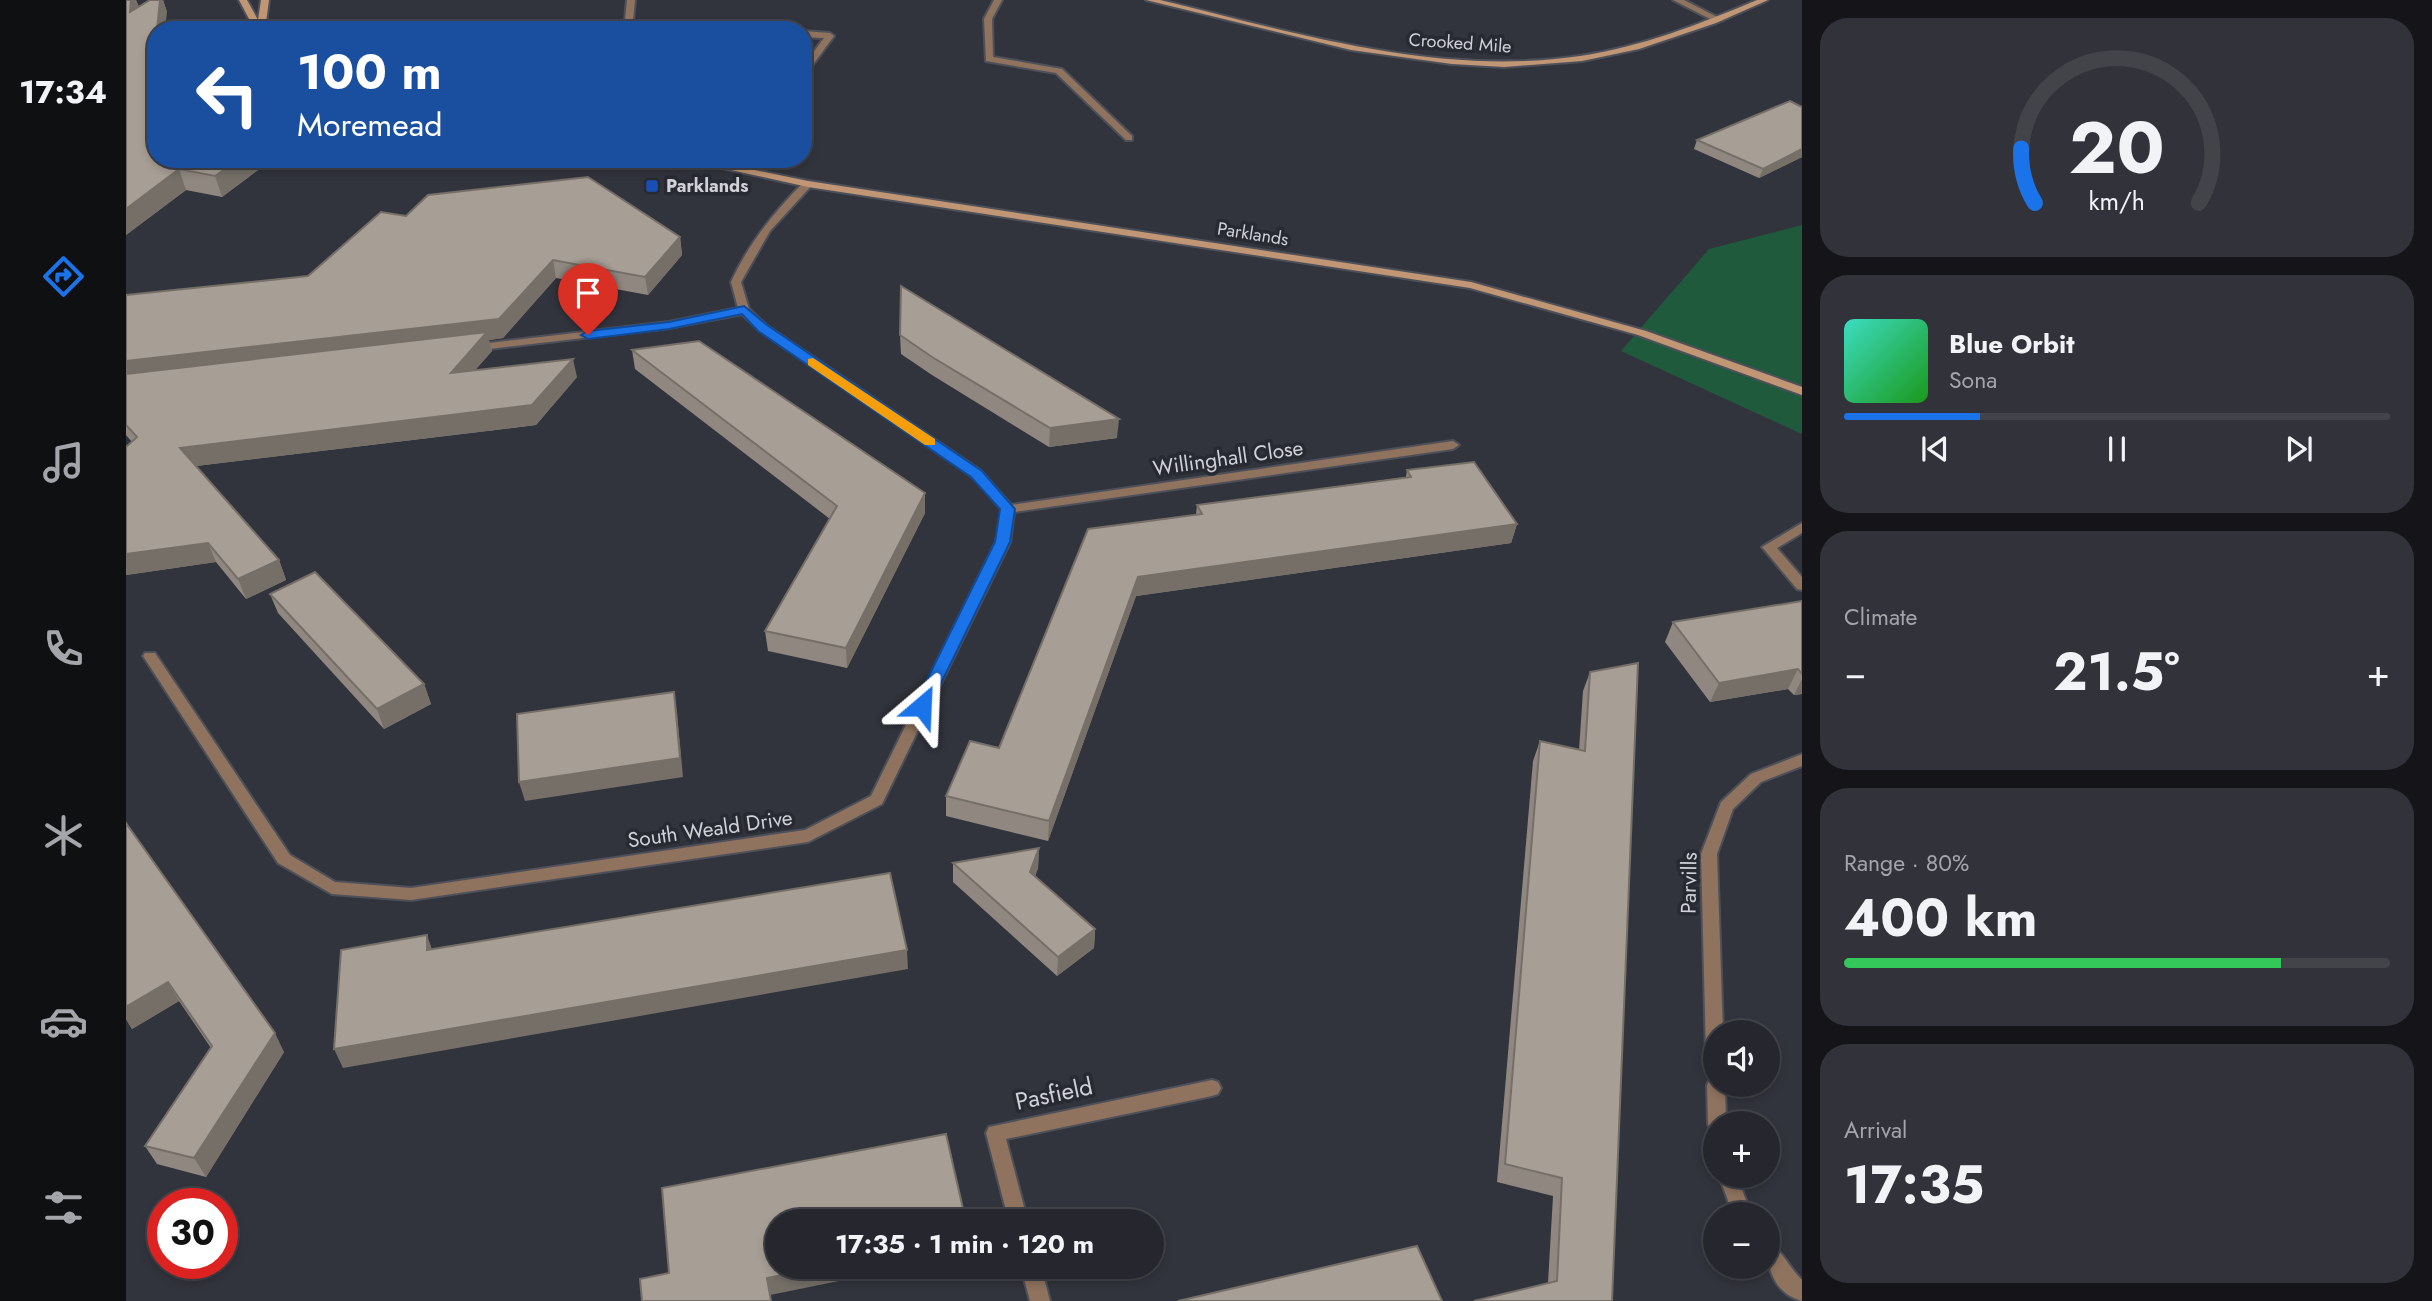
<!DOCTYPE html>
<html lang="en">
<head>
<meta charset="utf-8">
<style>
	:root { --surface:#26272e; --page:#32333a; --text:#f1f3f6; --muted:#a4a5aa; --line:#42444a; --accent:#1a73e8 }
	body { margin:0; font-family:Jost,sans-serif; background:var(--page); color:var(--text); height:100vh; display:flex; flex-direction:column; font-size:26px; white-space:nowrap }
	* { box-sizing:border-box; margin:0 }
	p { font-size:23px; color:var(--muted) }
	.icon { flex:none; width:38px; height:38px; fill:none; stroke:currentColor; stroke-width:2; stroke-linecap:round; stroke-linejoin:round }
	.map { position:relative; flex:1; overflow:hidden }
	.sheet { display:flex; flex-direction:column; gap:18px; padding:18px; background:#151519; width:630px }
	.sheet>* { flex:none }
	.guide { position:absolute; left:21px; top:21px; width:665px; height:147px; border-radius:28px; box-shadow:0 4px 10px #0003,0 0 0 2px var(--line); background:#1a4fa0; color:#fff; overflow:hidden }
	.fabs { position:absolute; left:1577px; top:1020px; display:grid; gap:14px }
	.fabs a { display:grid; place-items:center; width:77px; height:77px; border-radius:50%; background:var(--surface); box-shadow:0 4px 10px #0003,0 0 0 2px var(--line); font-size:35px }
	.speed { position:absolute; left:21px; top:1188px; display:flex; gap:14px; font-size:35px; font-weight:700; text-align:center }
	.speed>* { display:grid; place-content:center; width:91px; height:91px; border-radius:50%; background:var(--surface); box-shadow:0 4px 10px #0003,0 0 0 2px var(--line); line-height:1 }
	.speed .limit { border:10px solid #d22; background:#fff; color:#111 }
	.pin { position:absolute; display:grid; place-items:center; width:60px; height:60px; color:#fff; margin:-72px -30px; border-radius:50% 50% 50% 0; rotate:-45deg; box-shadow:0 0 7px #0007 }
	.pin .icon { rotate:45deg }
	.me { position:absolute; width:77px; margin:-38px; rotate:26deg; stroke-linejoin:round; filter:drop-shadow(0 0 5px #0008) }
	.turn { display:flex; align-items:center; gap:24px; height:147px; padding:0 35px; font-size:32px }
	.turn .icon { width:91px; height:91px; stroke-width:2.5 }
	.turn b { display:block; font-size:49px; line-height:60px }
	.big { font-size:52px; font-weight:700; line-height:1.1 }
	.sheet .tile { flex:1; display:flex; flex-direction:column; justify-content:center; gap:10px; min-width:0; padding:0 24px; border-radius:28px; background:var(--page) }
	.sheet .dial { align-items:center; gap:0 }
	.dial svg { height:182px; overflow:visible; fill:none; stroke:var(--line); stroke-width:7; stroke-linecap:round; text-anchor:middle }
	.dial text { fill:var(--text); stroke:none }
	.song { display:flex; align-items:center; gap:21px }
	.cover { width:84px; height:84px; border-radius:10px; background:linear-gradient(135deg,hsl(170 70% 55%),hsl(120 70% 35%)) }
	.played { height:7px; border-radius:4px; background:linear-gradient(90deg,var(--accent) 25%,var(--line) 25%) }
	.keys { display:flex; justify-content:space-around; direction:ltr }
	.heat { display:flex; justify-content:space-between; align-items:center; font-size:38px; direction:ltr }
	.charge { height:10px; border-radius:5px; background:linear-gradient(90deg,#34c759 80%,var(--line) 0) }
	.trip { position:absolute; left:639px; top:1209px; width:399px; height:70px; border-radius:35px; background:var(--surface); box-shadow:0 4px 10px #0003,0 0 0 2px var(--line); font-weight:700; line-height:70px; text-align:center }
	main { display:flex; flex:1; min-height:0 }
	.dock { display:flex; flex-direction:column; width:126px; justify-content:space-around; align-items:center; background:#0f1012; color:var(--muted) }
	.dock .icon { width:49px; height:49px }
	.dock .current { color:var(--accent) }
	.dock b { font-size:32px; color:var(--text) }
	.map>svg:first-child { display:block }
	.green { fill:#205a3c }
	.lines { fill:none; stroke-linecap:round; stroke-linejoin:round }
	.lane-casing { stroke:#4e5059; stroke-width:4 }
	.street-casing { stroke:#4e5059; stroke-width:4 }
	.secondary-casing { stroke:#4e5059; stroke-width:4 }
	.lane { fill:#8f735f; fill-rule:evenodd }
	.street { fill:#8f735f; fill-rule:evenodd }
	.secondary { fill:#c19674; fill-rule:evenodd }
	.wall { fill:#908880 }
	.shaded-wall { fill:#756f68 }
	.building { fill:#a79e95; stroke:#756f68; stroke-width:2 }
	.route { fill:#1a73e8; stroke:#114b97; stroke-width:2 }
	.slow { fill:#f59e0b }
	.transit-dot { fill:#1a4fb4; stroke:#282a33; stroke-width:2.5 }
	.labels { text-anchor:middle; stroke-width:7; stroke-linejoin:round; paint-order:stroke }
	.far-street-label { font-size:18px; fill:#cfd1d7; stroke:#282a33 }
	.far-poi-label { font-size:18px; font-weight:bold; fill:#cfd1d7; stroke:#282a33; text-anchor:start }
	.street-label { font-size:21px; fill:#cfd1d7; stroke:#282a33 }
	.near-street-label { font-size:24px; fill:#cfd1d7; stroke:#282a33 }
</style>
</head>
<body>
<main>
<nav class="dock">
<b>17:34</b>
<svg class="icon current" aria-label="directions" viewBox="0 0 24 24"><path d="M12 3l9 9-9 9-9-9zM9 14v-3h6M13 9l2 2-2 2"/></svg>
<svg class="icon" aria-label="music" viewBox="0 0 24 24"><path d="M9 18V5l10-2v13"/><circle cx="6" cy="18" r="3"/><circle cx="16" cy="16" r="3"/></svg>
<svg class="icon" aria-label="phone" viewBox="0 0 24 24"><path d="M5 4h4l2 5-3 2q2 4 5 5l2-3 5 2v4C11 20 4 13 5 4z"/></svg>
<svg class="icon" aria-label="climate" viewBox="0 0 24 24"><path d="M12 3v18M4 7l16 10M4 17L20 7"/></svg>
<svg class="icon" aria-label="car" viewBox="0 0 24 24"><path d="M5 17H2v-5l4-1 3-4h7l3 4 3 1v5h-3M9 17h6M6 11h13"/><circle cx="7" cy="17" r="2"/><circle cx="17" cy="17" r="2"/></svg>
<svg class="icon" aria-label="filters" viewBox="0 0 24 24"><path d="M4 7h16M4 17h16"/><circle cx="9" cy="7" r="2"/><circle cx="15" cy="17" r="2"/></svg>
</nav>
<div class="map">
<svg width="1676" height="1301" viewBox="0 0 1676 1301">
	<rect width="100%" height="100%" fill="#32343d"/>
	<polygon class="green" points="1676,225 1676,434 1495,351 1583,249"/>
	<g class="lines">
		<defs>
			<g id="lane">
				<polygon points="584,27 600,30 580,30"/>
				<polygon points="677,31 704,33 708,36 680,74 677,75 677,66 698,38 677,37"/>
				<polygon points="1676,523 1676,533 1651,548 1676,577 1676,590 1671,589 1636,547"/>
			</g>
			<g id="street">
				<polygon points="501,0 509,0 506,30 498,30"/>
				<polygon points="868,0 876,0 866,19 867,57 936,69 1006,136 1006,140 1000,140 930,73 860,61 858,19"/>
				<polygon points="1547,0 1558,0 1597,20 1590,22"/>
				<path d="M682,181L687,184L644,231L615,282L623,309L641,326L855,471L885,505L1327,441L1333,445L1327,449L888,512L884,542L756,804L682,842L285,900L206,894L152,863L19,659L17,656L19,653H29L164,855L209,882L285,888L679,830L745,796L870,542L876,510L847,477L633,330L616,314L543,328L346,351L340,348L346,345L543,322L612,308L605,282C623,243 648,212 678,182Z"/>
				<polygon points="1676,754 1676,766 1635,782 1607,809 1591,854 1597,1032 1589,1032 1589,1062 1583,1059 1580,1054 1575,854 1595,802 1625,774"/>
				<polygon points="1589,1077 1589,1085 1599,1085 1600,1124 1589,1124 1589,1131 1585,1130 1582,1124 1581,1085 1584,1079"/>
				<polygon points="1086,1080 1092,1082 1095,1088 1092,1094 1086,1096 880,1139 902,1222 883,1222 860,1133 863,1127"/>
				<polygon points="1593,1176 1611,1176 1625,1214 1607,1214"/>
				<path d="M1642,1243C1655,1248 1664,1269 1676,1280V1301C1648,1293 1640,1268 1642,1243Z"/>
				<polygon points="895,1267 915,1267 924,1301 904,1301"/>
			</g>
			<g id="secondary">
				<polygon points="113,0 121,0 132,20 135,0 143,0 139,30 129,30"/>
				<path d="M1020,0H1034C1170,33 1312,77 1454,56C1515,47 1574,24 1631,0H1642L1590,23L1513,49L1456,61L1378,67L1326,64L1225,50Z"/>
				<polygon points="555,159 575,159 682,181 1345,282 1520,331 1676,387 1676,395 1512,335 1344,288 682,187"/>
			</g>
		</defs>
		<use href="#lane" class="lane-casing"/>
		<use href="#street" class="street-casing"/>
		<use href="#secondary" class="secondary-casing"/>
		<use href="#lane" class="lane"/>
		<use href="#street" class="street"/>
		<use href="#secondary" class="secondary"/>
	</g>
	<g class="wall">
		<polygon points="0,0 10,0 13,7 24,0 37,0 41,12 30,30 30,159 144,159 144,161 96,197 60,190 0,235"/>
		<polygon points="1676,107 1676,157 1633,178 1568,149 1571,140"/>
		<polygon points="280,216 554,237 556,255 522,295 430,278 377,338 363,340 366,351 349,370 451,377 410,425 70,466 153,560 160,580 120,599 90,562 0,575 0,447 6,442 0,435 0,295 182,276"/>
		<polygon points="774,335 991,438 923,447 806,375 775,354"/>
		<polygon points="506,350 799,493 799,513 721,668 642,651 639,631 704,519 509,369"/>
		<polygon points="1281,470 1391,524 1385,543 1010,596 922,841 820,816 820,796 873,748 1070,515 1071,505 1280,477"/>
		<polygon points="144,594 298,684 305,704 258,729 152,613"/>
		<polygon points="1676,601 1676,694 1668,695 1662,689 1584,702 1539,642 1547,622"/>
		<polygon points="1464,672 1486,1301 1422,1283 1427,1196 1371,1182 1407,761 1414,741 1453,750 1457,691"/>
		<polygon points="0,823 158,1052 80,1177 31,1164 19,1146 85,1048 53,1001 6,1029 0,1019"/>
		<polygon points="913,848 912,868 909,876 969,929 968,948 931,976 827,882 827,863"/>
	</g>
	<g class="shaded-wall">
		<polygon points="5,0 10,0 13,8 4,12"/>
		<polygon points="34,0 37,0 41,12 39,30 31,30"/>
		<polygon points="30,38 30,103 24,86"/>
		<polygon points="1676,149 1676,157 1633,178 1637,169"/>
		<polygon points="113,159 144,159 144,161 96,197 89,176"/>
		<polygon points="53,169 60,190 0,235 0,209"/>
		<polygon points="554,237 556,255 522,295 519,277"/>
		<polygon points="427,260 430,278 377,338 363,340 366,351 330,392 0,381 0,361"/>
		<polygon points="447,359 451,377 410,425 62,467 54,448"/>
		<polygon points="993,419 991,438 923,447 924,428"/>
		<polygon points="799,493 799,513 721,668 720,648"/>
		<polygon points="1391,524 1385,543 1010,596 922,841 923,821 1012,577"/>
		<polygon points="82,543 90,562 0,575 0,554"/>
		<polygon points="153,560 160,580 120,599 112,579"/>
		<polygon points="1672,669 1662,689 1584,702 1593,683"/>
		<polygon points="1676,679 1676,694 1668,695"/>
		<polygon points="298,684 305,704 258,729 251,709"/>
		<polygon points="548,692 551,712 557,777 399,801 393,782"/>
		<polygon points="913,848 912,868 904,892 904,872"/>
		<polygon points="969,929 968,948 931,976 932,957"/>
		<polygon points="301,935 308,955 301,950"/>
		<polygon points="781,950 782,969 217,1068 208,1049"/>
		<polygon points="42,982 53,1001 6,1029 0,1019 0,1007"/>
		<polygon points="149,1033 158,1052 80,1177 68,1158"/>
		<polygon points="695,1267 782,1267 644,1295 645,1301 641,1278"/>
	</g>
	<g class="building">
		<polygon points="0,0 5,0 4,12 24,0 34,0 31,30 30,30 24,86 30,86 30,159 113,159 89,176 53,169 0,209"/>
		<polygon points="1664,101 1676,107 1676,149 1637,169 1571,140"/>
		<polygon points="462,177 554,237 519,277 427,260 373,319 0,361 0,295 182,276 255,212 280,216 302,195"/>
		<polygon points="775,286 993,419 924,428 806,357 774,335"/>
		<polygon points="361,332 325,373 447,359 406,405 54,448 153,560 112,579 82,543 0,554 0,447 11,437 0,425 0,374"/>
		<polygon points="573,341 799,493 720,648 639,631 711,506 506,350"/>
		<polygon points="1348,462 1391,524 1012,577 923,821 820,796 844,741 873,748 962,529 1076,514 1071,505 1285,477 1281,470"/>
		<polygon points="189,572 298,684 251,709 144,594"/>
		<polygon points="1676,601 1676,674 1672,669 1593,683 1547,622"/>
		<polygon points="1512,663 1486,1301 1348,1301 1431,1281 1436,1178 1379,1164 1414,741 1459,751 1464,672"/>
		<polygon points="548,692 554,758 393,782 391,714"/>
		<polygon points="0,823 149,1033 68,1158 19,1146 86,1046 42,982 0,1007"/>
		<polygon points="913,848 904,872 969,929 932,957 827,863"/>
		<polygon points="764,873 781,950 208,1049 215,950 301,935 301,950"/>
		<polygon points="820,1134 840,1222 651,1222 651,1267 695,1267 641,1278 645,1301 516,1301 514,1279 543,1273 536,1188"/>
		<polygon points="1291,1246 1316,1301 1052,1301"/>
	</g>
	<polygon class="route" points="618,306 641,325 856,471 889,509 884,542 802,710 796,712 788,706 869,542 874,509 845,477 632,331 616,314 543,329 462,339 455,335 462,331 543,322"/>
	<polygon class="slow" points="687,358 809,439 809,445 799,445 682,365 682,359"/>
	<rect class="transit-dot" x="519" y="179" width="14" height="14" rx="3.5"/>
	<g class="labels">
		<g class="far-street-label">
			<text transform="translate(1334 43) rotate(4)" y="6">Crooked Mile</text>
			<text transform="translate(1127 234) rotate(9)" y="6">Parklands</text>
		</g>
		<g class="far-poi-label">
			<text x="540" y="192">Parklands</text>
		</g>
		<g class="street-label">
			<text transform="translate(1102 458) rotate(-8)" y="7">Willinghall Close</text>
			<text transform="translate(584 829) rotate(-8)" y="7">South Weald Drive</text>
			<text transform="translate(1563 883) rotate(-89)" y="7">Parvills</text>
		</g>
		<g class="near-street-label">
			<text transform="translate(928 1094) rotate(-12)" y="8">Pasfield</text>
		</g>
	</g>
</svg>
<div class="fabs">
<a><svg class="icon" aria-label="sound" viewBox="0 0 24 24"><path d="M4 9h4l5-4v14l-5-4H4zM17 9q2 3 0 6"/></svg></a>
<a>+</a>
<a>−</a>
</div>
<div class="speed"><div class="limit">30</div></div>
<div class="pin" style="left:462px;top:335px;background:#d93025"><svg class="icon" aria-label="arrive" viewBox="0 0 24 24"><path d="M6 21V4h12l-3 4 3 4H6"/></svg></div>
<svg class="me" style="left:796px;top:706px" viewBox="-20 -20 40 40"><path d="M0-17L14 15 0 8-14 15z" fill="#1a73e8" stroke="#fff" stroke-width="4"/></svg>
<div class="trip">17:35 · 1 min · 120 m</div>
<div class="guide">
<div class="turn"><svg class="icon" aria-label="left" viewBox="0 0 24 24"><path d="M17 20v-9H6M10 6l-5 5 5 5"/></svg><div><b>100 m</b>Moremead</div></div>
</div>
</div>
<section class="sheet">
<div class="tile dial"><svg viewBox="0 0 100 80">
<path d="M14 69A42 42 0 1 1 86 69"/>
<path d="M14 69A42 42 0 0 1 8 45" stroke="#1a73e8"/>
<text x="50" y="56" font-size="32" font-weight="700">20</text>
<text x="50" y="72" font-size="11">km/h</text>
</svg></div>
<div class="tile">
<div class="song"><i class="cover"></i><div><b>Blue Orbit</b><p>Sona</p></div></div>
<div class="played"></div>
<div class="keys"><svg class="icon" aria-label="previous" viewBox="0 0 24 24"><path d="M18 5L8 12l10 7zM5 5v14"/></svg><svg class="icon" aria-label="pause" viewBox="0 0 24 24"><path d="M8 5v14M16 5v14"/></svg><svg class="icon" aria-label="next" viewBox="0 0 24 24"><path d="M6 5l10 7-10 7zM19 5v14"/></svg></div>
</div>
<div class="tile"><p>Climate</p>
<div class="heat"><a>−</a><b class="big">21.5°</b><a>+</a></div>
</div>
<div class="tile"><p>Range · 80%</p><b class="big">400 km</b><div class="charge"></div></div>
<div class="tile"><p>Arrival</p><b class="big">17:35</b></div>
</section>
</main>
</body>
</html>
